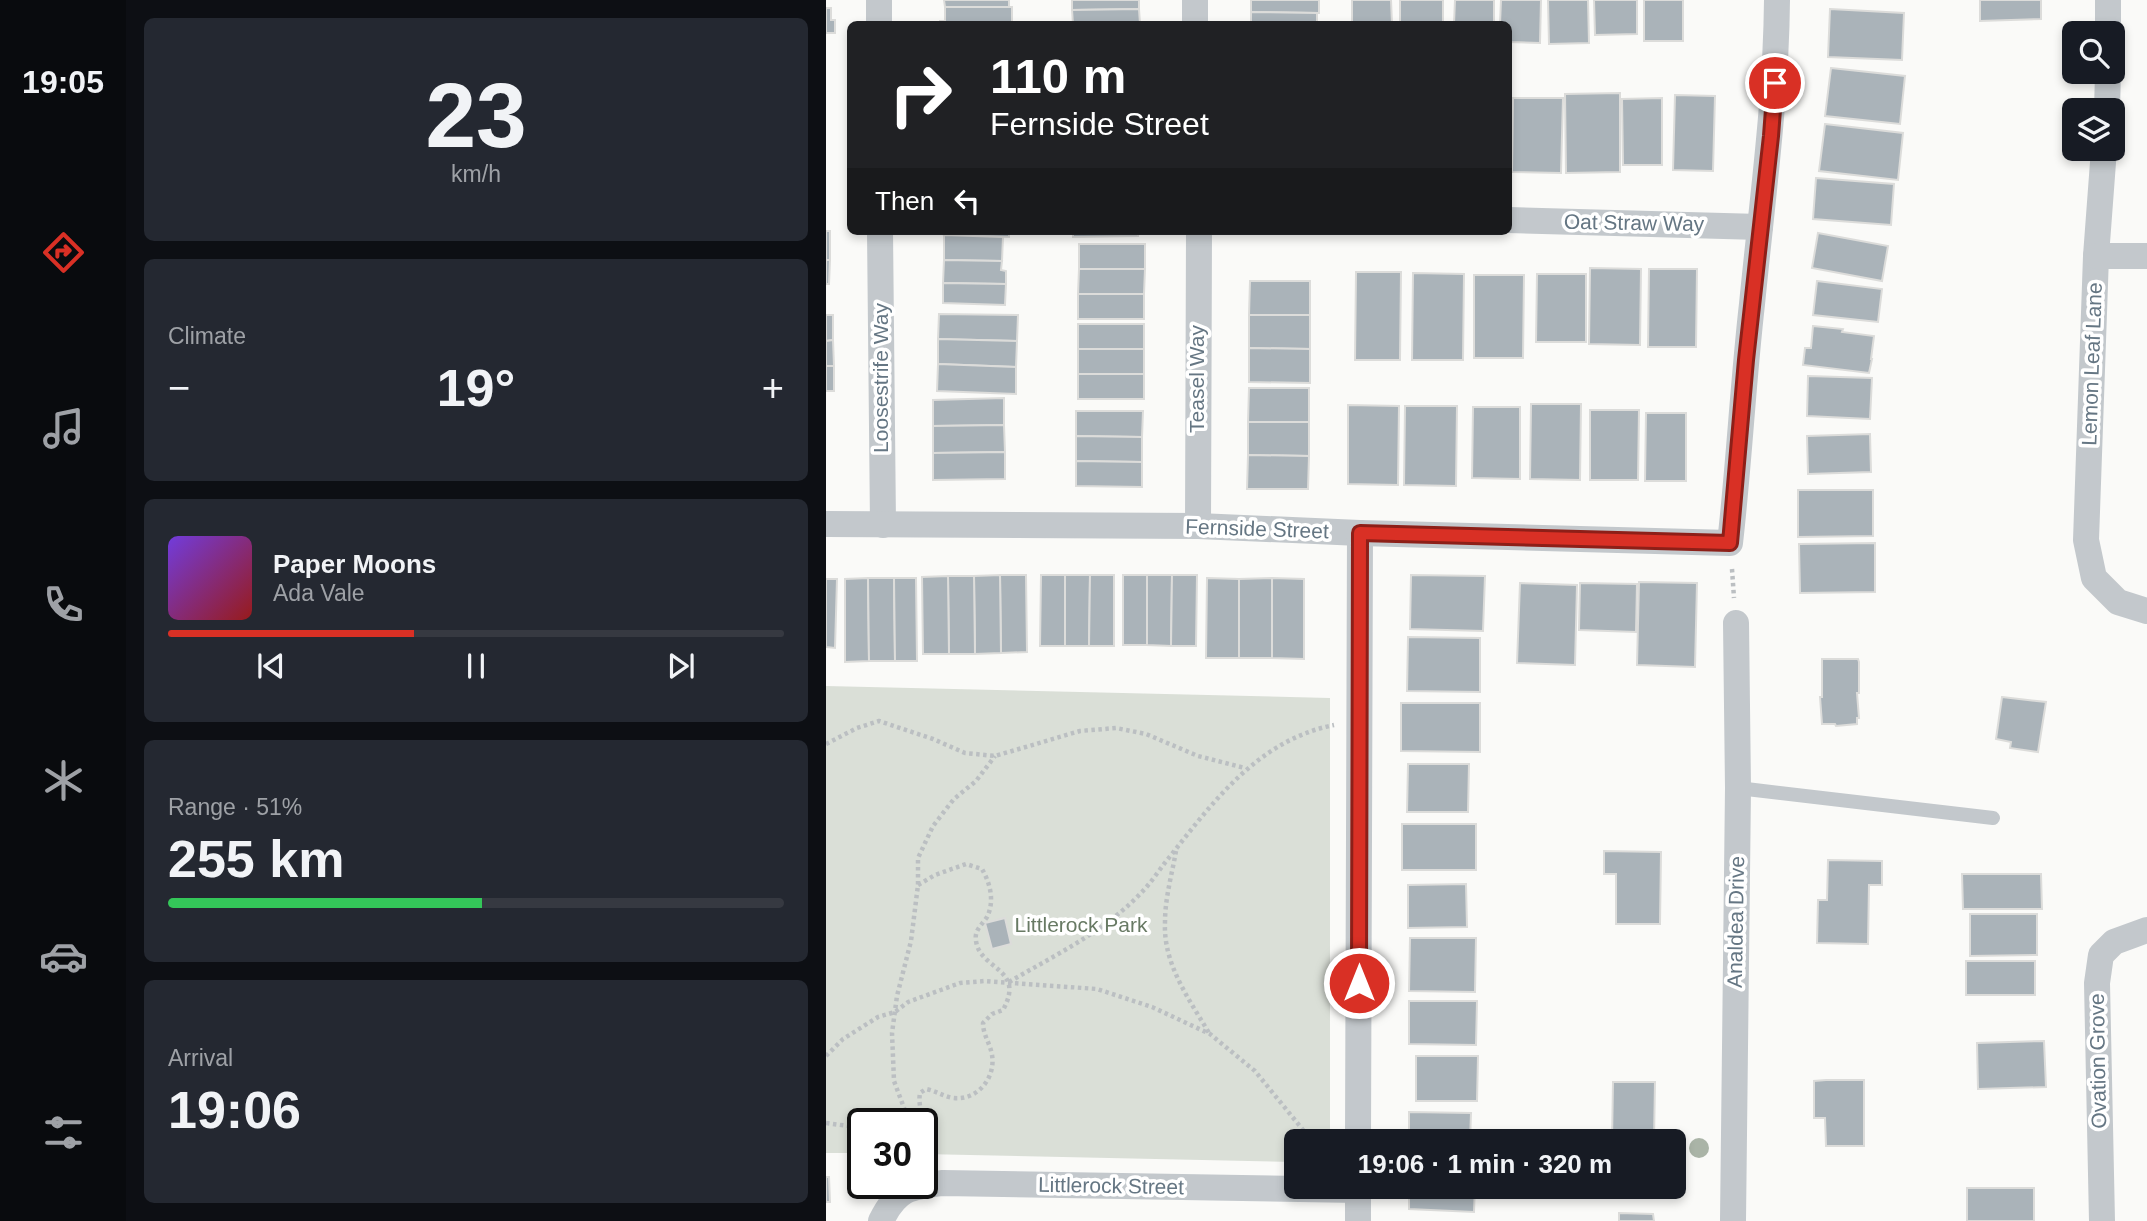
<!DOCTYPE html>
<html lang="en">
<head>
<meta charset="utf-8">
<style>
	:root { --surface:#171b24; --page:#242831; --text:#f1f3f6; --muted:#9ea1a6; --line:#363941; --accent:#d93025 }
	body { margin:0; font-family:Helvetica,sans-serif; background:var(--page); color:var(--text); height:100vh; display:flex; flex-direction:column; font-size:26px; white-space:nowrap }
	* { box-sizing:border-box; margin:0 }
	p { font-size:23px; color:var(--muted) }
	.icon { flex:none; width:38px; height:38px; fill:none; stroke:currentColor; stroke-width:2; stroke-linecap:round; stroke-linejoin:round }
	.map { position:relative; flex:1; overflow:hidden }
	.drawer { display:flex; flex-direction:column; gap:18px; padding:18px; background:#0d0f14; width:700px }
	.drawer>* { flex:none }
	.hud { position:absolute; left:21px; top:21px; width:665px; height:214px; border-radius:10px; box-shadow:0 4px 10px #0003; background:#202124; color:#fff; overflow:hidden }
	.controls { position:absolute; left:1236px; top:21px; display:grid; gap:14px }
	.controls a { display:grid; place-items:center; width:63px; height:63px; border-radius:10px; background:var(--surface); box-shadow:0 4px 10px #0003; font-size:35px }
	.speed { position:absolute; left:21px; top:1108px; display:flex; gap:14px; font-size:35px; font-weight:700; text-align:center }
	.speed>* { display:grid; place-content:center; width:91px; height:91px; border-radius:50%; background:var(--surface); box-shadow:0 4px 10px #0003; line-height:1 }
	.speed .limit { border:4px solid #111; border-radius:10px; background:#fff; color:#111 }
	.pin { position:absolute; display:grid; place-items:center; width:60px; height:60px; color:#fff; margin:-30px; border:4px solid #fff; border-radius:50%; box-shadow:0 2px 7px #0007 }
	.me { position:absolute; width:77px; margin:-38px; rotate:0deg; stroke-linejoin:round; filter:drop-shadow(0 0 5px #0008) }
	.turn { display:flex; align-items:center; gap:24px; height:147px; padding:0 28px; font-size:32px }
	.turn .icon { width:91px; height:91px; stroke-width:2.5 }
	.turn b { display:block; font-size:49px; line-height:60px }
	.then { display:flex; align-items:center; height:66px; padding:0 28px; background:#0003; gap:14px; font-size:26px }
	.big { font-size:52px; font-weight:800; line-height:1.1 }
	.drawer .widget { flex:1; display:flex; flex-direction:column; justify-content:center; gap:10px; min-width:0; padding:0 24px; border-radius:10px; background:var(--page) }
	.drawer .dial { align-items:center; gap:0 }
	.dial b { font-size:91px; line-height:1 }
	.song { display:flex; align-items:center; gap:21px }
	.cover { width:84px; height:84px; border-radius:10px; background:linear-gradient(135deg,hsl(260 70% 55%),hsl(0 70% 35%)) }
	.played { height:7px; border-radius:4px; background:linear-gradient(90deg,var(--accent) 40%,var(--line) 40%) }
	.keys { display:flex; justify-content:space-around; direction:ltr }
	.heat { display:flex; justify-content:space-between; align-items:center; font-size:38px; direction:ltr }
	.charge { height:10px; border-radius:5px; background:linear-gradient(90deg,#34c759 51%,var(--line) 0) }
	.trip { position:absolute; left:458px; top:1129px; width:402px; height:70px; border-radius:10px; background:var(--surface); box-shadow:0 4px 10px #0003; font-weight:800; line-height:70px; text-align:center }
	main { display:flex; flex:1; min-height:0 }
	.tabs { display:flex; flex-direction:column; width:126px; justify-content:space-around; align-items:center; background:#090b0e; color:var(--muted) }
	.tabs .icon { width:49px; height:49px }
	.tabs .on { color:var(--accent) }
	.tabs b { font-size:32px; color:var(--text) }
	.map>svg:first-child { display:block }
	.green { fill:#dadfd7 }
	.building { fill:#aab3b9; stroke:#dcdcda; stroke-width:2 }
	.lines { fill:none; stroke-linecap:round; stroke-linejoin:round }
	.path { stroke:#bbbfc2; stroke-width:4.5; stroke-dasharray:3.5 3.5; stroke-linecap:butt }
	.service { stroke:#c3c8cc; stroke-width:14 }
	.minor { stroke:#c3c8cc; stroke-width:26 }
	.tree { fill:#aab4a7 }
	.route-casing { stroke:#8d1f18; stroke-width:18 }
	.route { stroke:#d93025; stroke-width:12 }
	.labels { text-anchor:middle; stroke-width:7; stroke-linejoin:round; paint-order:stroke }
	.street-label { font-size:21px; fill:#657683; stroke:#fff }
	.park-label { font-size:21px; fill:#687a64; stroke:#fff }
</style>
</head>
<body>
<main>
<nav class="tabs">
<b>19:05</b>
<svg class="icon on" aria-label="directions" viewBox="0 0 24 24"><path d="M12 3l9 9-9 9-9-9zM9 14v-3h6M13 9l2 2-2 2"/></svg>
<svg class="icon" aria-label="music" viewBox="0 0 24 24"><path d="M9 18V5l10-2v13"/><circle cx="6" cy="18" r="3"/><circle cx="16" cy="16" r="3"/></svg>
<svg class="icon" aria-label="phone" viewBox="0 0 24 24"><path d="M5 4h4l2 5-3 2q2 4 5 5l2-3 5 2v4C11 20 4 13 5 4z"/></svg>
<svg class="icon" aria-label="climate" viewBox="0 0 24 24"><path d="M12 3v18M4 7l16 10M4 17L20 7"/></svg>
<svg class="icon" aria-label="car" viewBox="0 0 24 24"><path d="M5 17H2v-5l4-1 3-4h7l3 4 3 1v5h-3M9 17h6M6 11h13"/><circle cx="7" cy="17" r="2"/><circle cx="17" cy="17" r="2"/></svg>
<svg class="icon" aria-label="filters" viewBox="0 0 24 24"><path d="M4 7h16M4 17h16"/><circle cx="9" cy="7" r="2"/><circle cx="15" cy="17" r="2"/></svg>
</nav>
<section class="drawer">
<div class="widget dial"><b>23</b><p>km/h</p></div>
<div class="widget"><p>Climate</p>
<div class="heat"><a>−</a><b class="big">19°</b><a>+</a></div>
</div>
<div class="widget">
<div class="song"><i class="cover"></i><div><b>Paper Moons</b><p>Ada Vale</p></div></div>
<div class="played"></div>
<div class="keys"><svg class="icon" aria-label="previous" viewBox="0 0 24 24"><path d="M18 5L8 12l10 7zM5 5v14"/></svg><svg class="icon" aria-label="pause" viewBox="0 0 24 24"><path d="M8 5v14M16 5v14"/></svg><svg class="icon" aria-label="next" viewBox="0 0 24 24"><path d="M6 5l10 7-10 7zM19 5v14"/></svg></div>
</div>
<div class="widget"><p>Range · 51%</p><b class="big">255 km</b><div class="charge"></div></div>
<div class="widget"><p>Arrival</p><b class="big">19:06</b></div>
</section>
<div class="map">
<svg width="1321" height="1221" viewBox="0 0 1321 1221">
	<rect width="100%" height="100%" fill="#fafaf8"/>
	<polygon class="green" points="0,686 504,698 504,1141 471,1141 471,1162 96,1154 96,1124 37,1124 37,1153 0,1153"/>
	<g class="building">
		<polygon points="118,0 183,0 183,7 119,7"/>
		<polygon points="246,0 313,0 313,9 246,10"/>
		<polygon points="425,0 493,0 493,13 425,12"/>
		<polygon points="526,0 565,0 566,24 526,24"/>
		<rect x="574" y="0" width="43" height="24"/>
		<polygon points="629,0 668,0 668,24 628,24"/>
		<polygon points="675,0 715,0 714,43 682,42 682,24 674,24"/>
		<polygon points="722,0 762,0 763,43 723,44"/>
		<polygon points="768,0 811,0 811,34 769,35"/>
		<rect x="818" y="0" width="39" height="41"/>
		<polygon points="1154,0 1215,0 1215,19 1154,21"/>
		<polygon points="119,7 186,7 186,24 114,24 114,21 119,21"/>
		<polygon points="0,8 5,8 5,20 9,20 9,33 0,33"/>
		<polygon points="313,9 314,24 247,24 246,10"/>
		<polygon points="1004,9 1078,13 1076,60 1002,57"/>
		<polygon points="425,12 491,13 491,24 494,24 428,24 428,22 425,22"/>
		<polygon points="1005,68 1079,76 1074,124 999,116"/>
		<polygon points="794,93 794,172 740,173 739,94"/>
		<polygon points="849,95 889,96 887,171 847,170"/>
		<polygon points="687,98 737,98 735,173 686,172"/>
		<polygon points="836,98 836,165 797,165 796,99"/>
		<polygon points="999,124 1077,133 1072,180 993,171"/>
		<polygon points="990,178 1068,184 1065,225 987,219"/>
		<rect x="0" y="231" width="4" height="29"/>
		<polygon points="119,231 183,231 183,237 118,235"/>
		<polygon points="247,231 312,231 312,236 247,237"/>
		<polygon points="992,233 1062,246 1056,281 986,268"/>
		<polygon points="118,235 177,237 176,261 118,260"/>
		<rect x="253" y="244" width="66" height="25"/>
		<polygon points="0,260 4,260 3,284 0,284"/>
		<polygon points="118,260 176,261 175,270 180,271 180,284 117,283"/>
		<polygon points="764,268 815,269 814,345 763,344"/>
		<polygon points="253,269 319,269 318,294 252,294"/>
		<polygon points="823,269 871,269 870,347 822,347"/>
		<polygon points="530,272 575,272 574,360 529,360"/>
		<polygon points="587,273 638,274 637,360 586,360"/>
		<polygon points="711,274 760,274 760,342 710,342"/>
		<polygon points="648,275 698,275 697,358 648,358"/>
		<polygon points="424,281 484,281 484,315 423,315"/>
		<polygon points="991,281 1056,289 1052,322 987,315"/>
		<polygon points="117,283 180,284 179,305 117,303"/>
		<rect x="252" y="294" width="66" height="25"/>
		<polygon points="113,314 192,315 191,341 112,339"/>
		<polygon points="0,315 7,315 7,340 0,341"/>
		<polygon points="423,315 484,315 484,349 423,348"/>
		<rect x="252" y="324" width="66" height="25"/>
		<polygon points="987,326 1017,329 1016,332 1048,336 1045,359 1046,359 1043,373 977,365 979,348 985,348"/>
		<polygon points="112,339 191,341 190,367 112,364"/>
		<polygon points="7,340 8,366 0,366 0,341"/>
		<polygon points="423,348 484,349 484,383 423,382"/>
		<rect x="252" y="349" width="66" height="25"/>
		<polygon points="112,364 190,367 190,394 111,391"/>
		<rect x="0" y="366" width="8" height="25"/>
		<rect x="252" y="374" width="66" height="25"/>
		<polygon points="982,376 1046,378 1044,419 981,416"/>
		<polygon points="423,388 483,388 483,422 422,422"/>
		<polygon points="178,398 178,425 107,426 107,400"/>
		<polygon points="705,404 755,404 754,480 704,479"/>
		<polygon points="522,405 573,406 572,485 522,484"/>
		<polygon points="579,406 631,406 630,486 578,485"/>
		<polygon points="647,407 694,407 694,479 646,478"/>
		<polygon points="764,410 813,410 812,480 764,480"/>
		<polygon points="250,411 317,411 316,437 250,436"/>
		<polygon points="820,413 860,413 860,481 819,481"/>
		<polygon points="422,422 483,422 483,456 422,455"/>
		<polygon points="178,425 179,452 107,453 107,426"/>
		<polygon points="1044,434 1045,472 982,474 981,436"/>
		<polygon points="250,436 316,437 316,462 250,461"/>
		<polygon points="179,452 179,479 107,480 107,453"/>
		<polygon points="422,455 483,456 482,489 421,489"/>
		<polygon points="250,461 316,462 316,487 250,486"/>
		<polygon points="972,490 1047,490 1047,536 972,537"/>
		<polygon points="1049,543 1049,592 974,593 973,544"/>
		<polygon points="174,575 200,575 201,652 175,653"/>
		<polygon points="174,575 175,653 149,654 148,576"/>
		<polygon points="215,575 239,575 239,646 214,646"/>
		<polygon points="239,575 264,575 263,646 239,646"/>
		<polygon points="264,575 288,575 288,646 263,646"/>
		<rect x="297" y="575" width="24" height="70"/>
		<polygon points="321,575 346,575 345,646 321,645"/>
		<polygon points="346,575 371,575 370,646 345,646"/>
		<polygon points="585,575 659,576 657,631 584,629"/>
		<polygon points="122,576 148,576 149,654 123,654"/>
		<polygon points="122,576 123,654 97,654 96,577"/>
		<polygon points="42,578 43,661 19,662 19,579"/>
		<polygon points="42,578 68,578 69,661 43,661"/>
		<polygon points="68,578 90,578 91,661 69,661"/>
		<polygon points="381,578 413,579 413,658 380,658"/>
		<polygon points="446,578 478,579 478,659 446,658"/>
		<polygon points="446,578 446,658 413,658 413,579"/>
		<polygon points="0,579 11,579 9,648 0,647"/>
		<polygon points="813,582 871,583 869,667 811,665"/>
		<polygon points="694,583 751,585 749,665 691,663"/>
		<polygon points="754,583 811,584 810,632 753,630"/>
		<polygon points="582,637 654,638 654,692 581,691"/>
		<polygon points="996,659 1032,659 1033,662 1033,693 1031,693 1033,718 1031,718 1031,724 1010,726 1009,724 996,724 994,697 996,697"/>
		<polygon points="1176,697 1220,702 1212,752 1184,748 1185,742 1170,739"/>
		<polygon points="575,703 654,703 654,752 575,751"/>
		<polygon points="582,764 643,764 642,812 581,812"/>
		<rect x="576" y="824" width="74" height="46"/>
		<polygon points="778,851 835,852 834,924 790,924 790,874 778,874"/>
		<polygon points="1002,860 1056,861 1056,885 1043,885 1042,944 991,943 992,900 1001,900"/>
		<polygon points="1136,874 1215,874 1216,909 1137,909"/>
		<polygon points="640,884 641,927 582,928 582,885"/>
		<polygon points="1144,914 1211,914 1211,955 1144,956"/>
		<polygon points="179,918 185,944 166,949 159,923"/>
		<polygon points="584,938 650,938 649,992 583,991"/>
		<rect x="1140" y="961" width="69" height="34"/>
		<polygon points="583,1001 651,1001 650,1045 583,1044"/>
		<polygon points="1218,1041 1220,1087 1152,1089 1151,1043"/>
		<polygon points="590,1056 652,1056 651,1101 590,1101"/>
		<polygon points="1000,1080 1038,1080 1038,1146 1000,1146 999,1118 988,1118 988,1081"/>
		<polygon points="787,1082 829,1082 828,1141 786,1141"/>
		<polygon points="583,1112 645,1113 644,1141 583,1141"/>
		<polygon points="0,1177 3,1177 4,1202 0,1202"/>
		<polygon points="583,1186 649,1186 648,1212 583,1209"/>
		<rect x="1141" y="1188" width="67" height="33"/>
		<polygon points="793,1213 827,1214 828,1221 793,1221"/>
	</g>
	<g class="lines">
		<g class="path">
			<polyline points="906,569 908,598"/>
			<polyline points="0,744 31,728 53,721 107,739 139,753 169,756 254,731 290,728 320,734 372,756 419,768"/>
			<path d="M350,851C346,874 339,898 339,922C337,964 363,999 383,1033"/>
			<path d="M92,885L109,875L140,864L156,869C164,883 169,901 161,917C156,925 148,930 150,941C154,970 200,968 177,1010L166,1014L157,1023C157,1035 164,1043 166,1055C170,1078 151,1101 127,1098C117,1096 110,1091 100,1089L94,1093C91,1109 102,1130 101,1148L96,1147"/>
			<path d="M183,982C229,955 278,932 315,893C325,883 333,870 342,859C387,802 432,740 508,725"/>
			<polyline points="0,1056 17,1039 52,1017 69,1012 82,1002 134,983 159,981 271,989 326,1007 384,1034 429,1071 486,1141"/>
			<polyline points="0,1123 37,1128"/>
			<polyline points="84,1124 68,1081 66,1033 71,996 85,941 92,885 92,858 107,826 128,799 150,781 169,756"/>
			<polyline points="96,1142 101,1148 102,1159"/>
		</g>
		<polyline class="service" points="912,788 1167,818"/>
		<g class="minor">
			<polyline points="53,0 53,24"/>
			<polyline points="369,0 369,24"/>
			<polyline points="1282,33 1282,0"/>
			<polyline points="1281,110 1282,72"/>
			<polyline points="1278,149 1270,256 1260,540 1268,578 1292,602 1321,611"/>
			<polyline points="682,220 934,227"/>
			<polyline points="54,231 57,525"/>
			<polyline points="1270,256 1321,256"/>
			<path d="M0,524L372,526L534,533L904,543C913,464 917,383 926,304C936,202 950,102 951,0"/>
			<polyline points="372,526 373,231"/>
			<polyline points="532,1141 534,533"/>
			<path d="M55,1221C71,1188 84,1187 117,1183L532,1190"/>
			<polyline points="532,1221 532,1186"/>
			<polyline points="907,1221 912,788 910,623"/>
			<polyline points="1276,1221 1271,983 1275,955 1288,942 1321,930"/>
		</g>
	</g>
	<circle class="tree" cx="873" cy="1148" r="10"/>
	<g class="lines">
		<defs>
			<polyline id="route" points="533,983 534,533 904,543 920,360 945,136 949,83"/>
		</defs>
		<use href="#route" class="route-casing"/>
		<use href="#route" class="route"/>
	</g>
	<g class="labels">
		<g class="street-label">
			<text transform="translate(808 223) rotate(1)" y="7">Oat Straw Way</text>
			<text transform="translate(1266 364) rotate(-88)" y="7">Lemon Leaf Lane</text>
			<text transform="translate(55 378) rotate(-90)" y="7">Loosestrife Way</text>
			<text transform="translate(371 379) rotate(-90)" y="7">Teasel Way</text>
			<text transform="translate(431 529) rotate(2)" y="7">Fernside Street</text>
			<text transform="translate(910 922) rotate(-89)" y="7">Analdea Drive</text>
			<text transform="translate(1272 1061) rotate(-91)" y="7">Ovation Grove</text>
			<text transform="translate(285 1186) rotate(1)" y="7">Littlerock Street</text>
		</g>
		<g class="park-label">
			<text x="255" y="932">Littlerock Park</text>
		</g>
	</g>
</svg>
<div class="controls">
<a><svg class="icon" aria-label="search" viewBox="0 0 24 24"><circle cx="10" cy="10" r="6"/><path d="M15 15l6 6"/></svg></a>
<a><svg class="icon" aria-label="layers" viewBox="0 0 24 24"><path d="M12 4l9 5-9 5-9-5zM3 14l9 5 9-5"/></svg></a>
</div>
<div class="speed"><div class="limit">30</div></div>
<div class="pin" style="left:949px;top:83px;background:#d93025"><svg class="icon" aria-label="arrive" viewBox="0 0 24 24"><path d="M6 21V4h12l-3 4 3 4H6"/></svg></div>
<svg class="me" style="left:533px;top:983px" viewBox="-20 -20 40 40"><circle r="17" fill="#d93025" stroke="#fff" stroke-width="3"/><path d="M0-11L8 9 0 5-8 9z" fill="#fff"/></svg>
<div class="trip">19:06 · 1 min · 320 m</div>
<div class="hud">
<div class="turn"><svg class="icon" aria-label="right" viewBox="0 0 24 24"><path d="M7 20v-9h11M14 6l5 5-5 5"/></svg><div><b>110 m</b>Fernside Street</div></div>
<div class="then">Then<svg class="icon" aria-label="left" viewBox="0 0 24 24"><path d="M17 20v-9H6M10 6l-5 5 5 5"/></svg></div>
</div>
</div>
</main>
</body>
</html>
